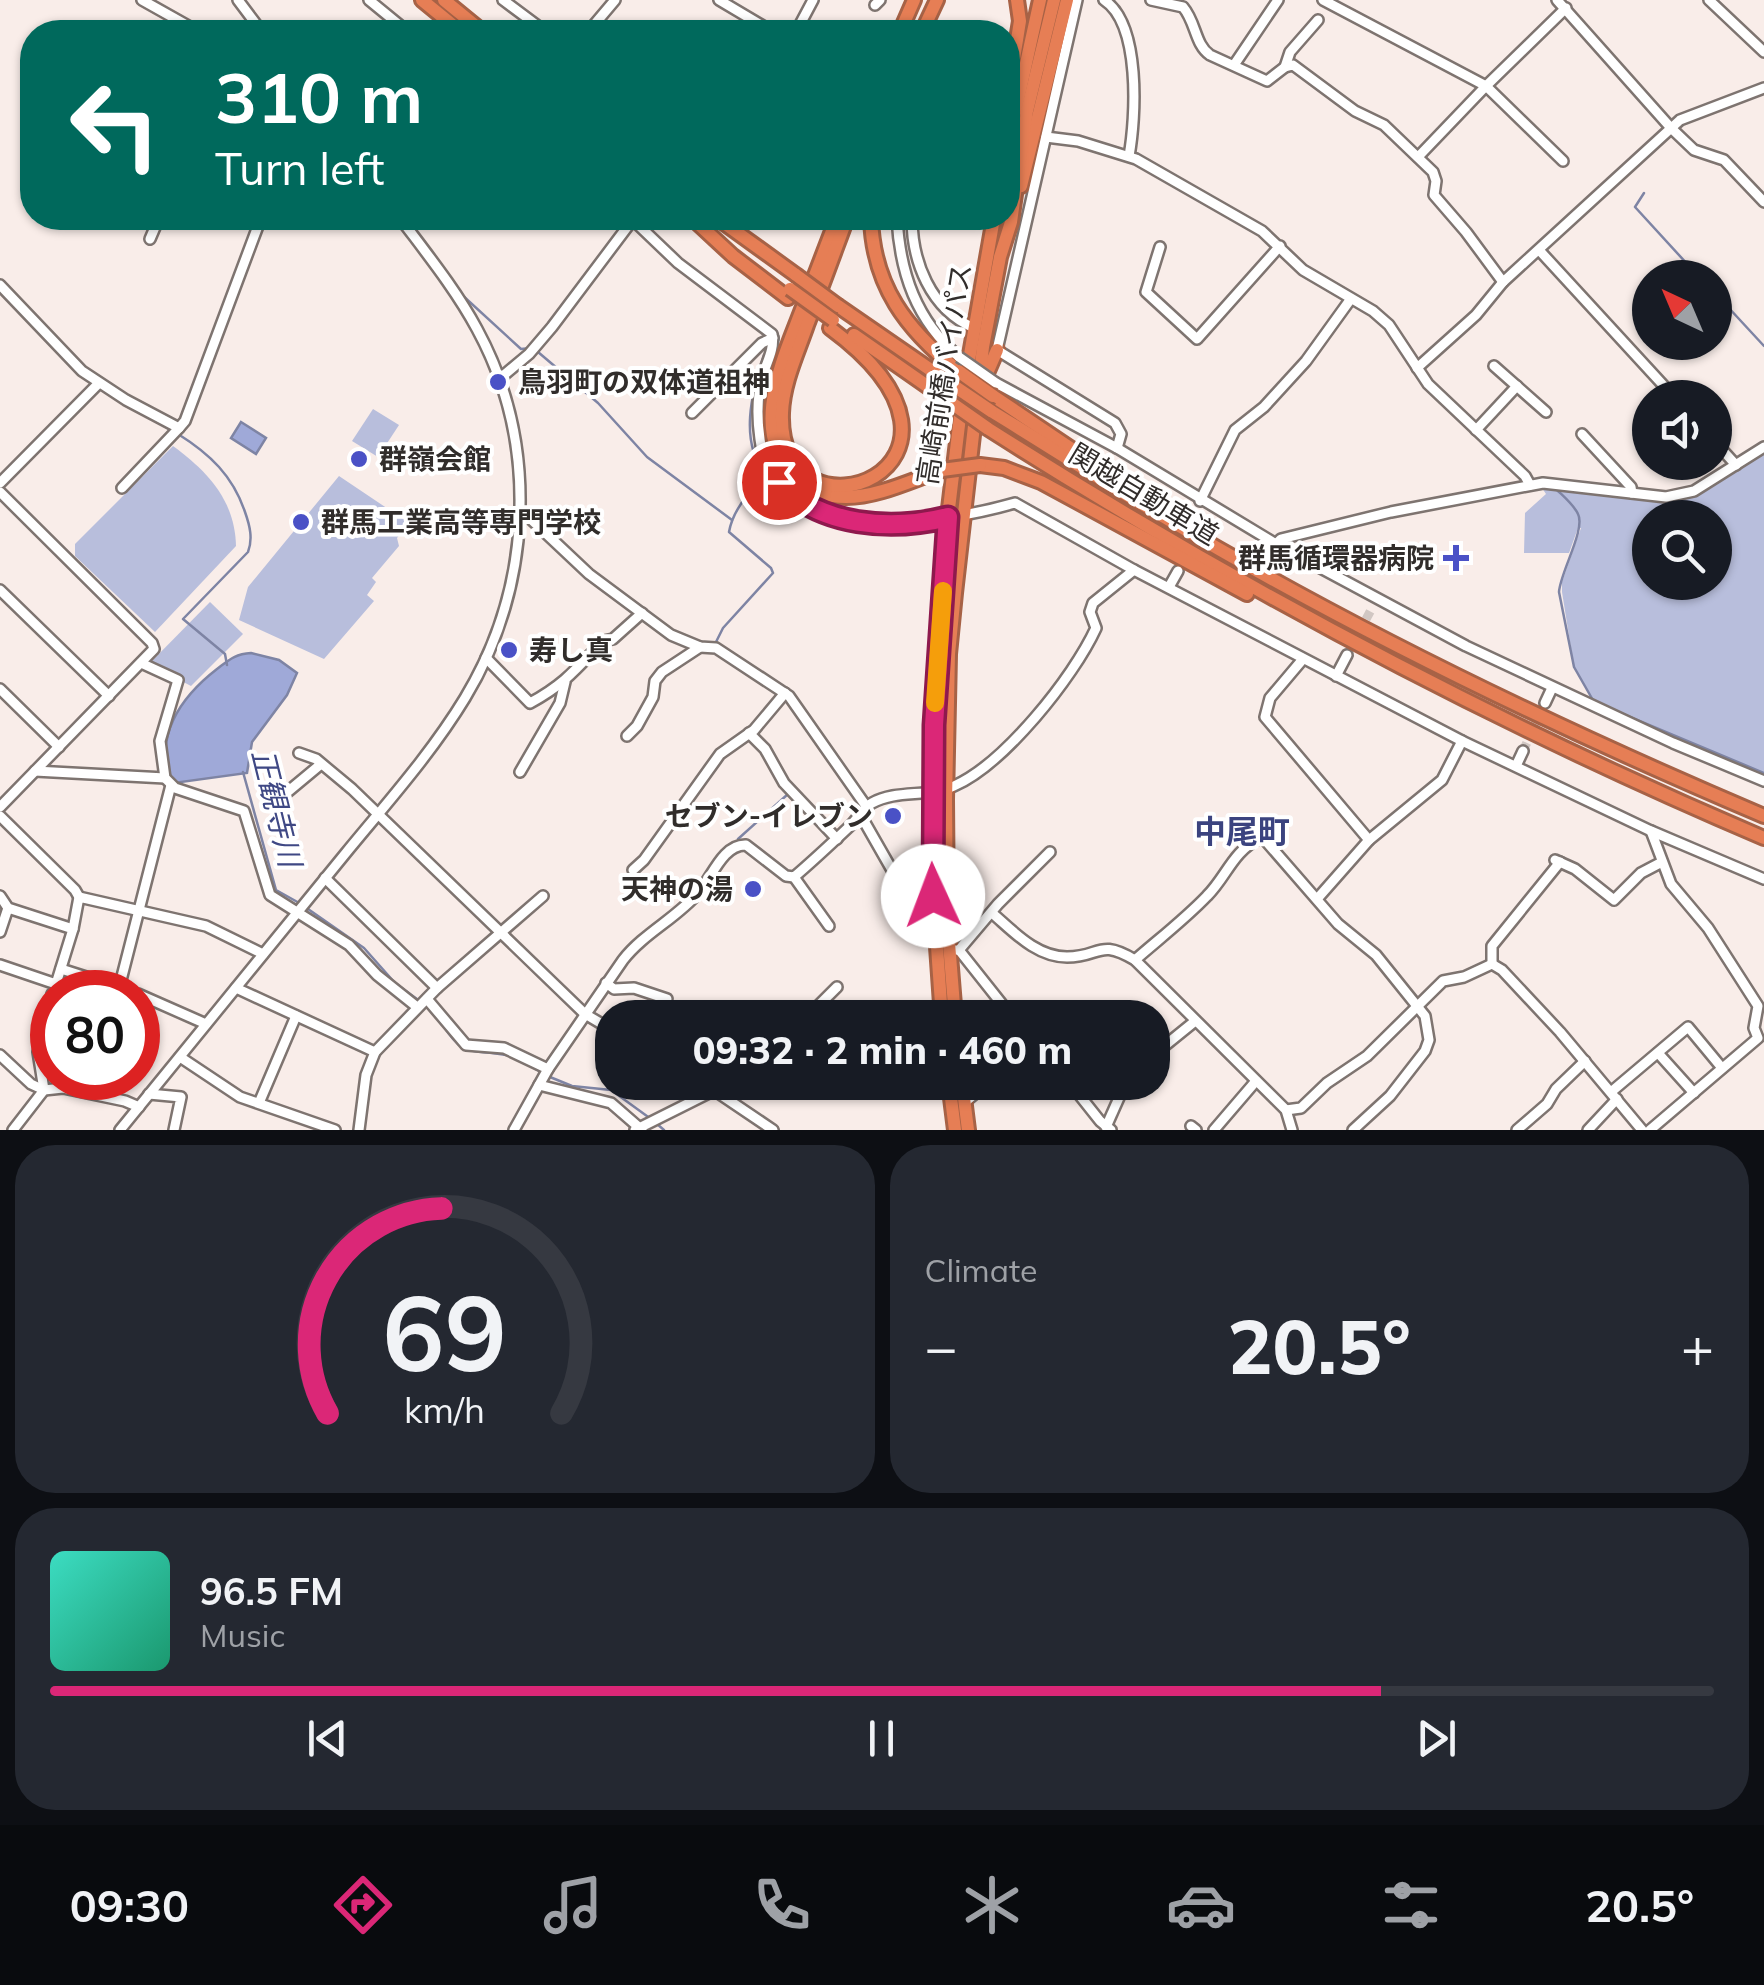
<!DOCTYPE html>
<html lang="en">
<head>
<meta charset="utf-8">
<style>
	:root { --surface:#171b24; --page:#242831; --text:#f1f3f6; --muted:#9ea1a6; --line:#363941; --accent:#db2777 }
	body { margin:0; font-family:Mulish,"Noto Sans JP",sans-serif; background:var(--page); color:var(--text); height:100vh; display:flex; flex-direction:column; font-size:38px; white-space:nowrap }
	* { box-sizing:border-box; margin:0 }
	p { font-size:32px; color:var(--muted) }
	.icon { flex:none; width:55px; height:55px; fill:none; stroke:currentColor; stroke-width:2; stroke-linecap:round; stroke-linejoin:round }
	.map { position:relative; height:1130px; overflow:hidden }
	.sheet { display:flex; flex-direction:column; gap:15px; padding:15px; background:#0d0f14; flex:1 }
	.sheet>* { flex:none }
	.hud { position:absolute; left:20px; top:20px; width:1000px; height:210px; border-radius:40px; box-shadow:0 2px 8px #0004; background:#00695c; color:#fff; overflow:hidden }
	.needle { width:65px; rotate:316deg }
	.tools { position:absolute; left:1632px; top:260px; display:grid; gap:20px }
	.tools a { display:grid; place-items:center; width:100px; height:100px; border-radius:50%; background:var(--surface); box-shadow:0 2px 8px #0004; font-size:50px }
	.speed { position:absolute; left:30px; top:970px; display:flex; gap:20px; font-size:50px; font-weight:700; text-align:center }
	.speed>* { display:grid; place-content:center; width:130px; height:130px; border-radius:50%; background:var(--surface); box-shadow:0 2px 8px #0004; line-height:1 }
	.speed .limit { border:15px solid #d22; background:#fff; color:#111 }
	.pin { position:absolute; display:grid; place-items:center; width:85px; height:85px; color:#fff; margin:-42px; border:5px solid #fff; border-radius:50%; box-shadow:0 2px 10px #0007 }
	.me { position:absolute; width:110px; margin:-55px; rotate:358deg; stroke-linejoin:round; filter:drop-shadow(0 0 8px #0008) }
	.turn { display:flex; align-items:center; gap:35px; height:210px; padding:0 30px; font-size:45px }
	.turn .icon { width:130px; height:130px; stroke-width:2.5 }
	.turn b { display:block; font-size:70px; line-height:85px }
	.big { font-size:75px; font-weight:800; line-height:1.1 }
	.sheet .card { flex:1; display:flex; flex-direction:column; justify-content:center; gap:15px; min-width:0; padding:0 35px; border-radius:40px; background:var(--page) }
	.sheet .dial { align-items:center; gap:0 }
	.dial svg { height:260px; overflow:visible; fill:none; stroke:var(--line); stroke-width:7; stroke-linecap:round; text-anchor:middle }
	.dial text { fill:var(--text); stroke:none }
	.song { display:flex; align-items:center; gap:30px }
	.cover { width:120px; height:120px; border-radius:15px; background:linear-gradient(135deg,hsl(170 70% 55%),hsl(160 70% 35%)) }
	.played { height:10px; border-radius:5px; background:linear-gradient(90deg,var(--accent) 80%,var(--line) 80%) }
	.keys { display:flex; justify-content:space-around; direction:ltr }
	.heat { display:flex; justify-content:space-between; align-items:center; font-size:55px; direction:ltr }
	.sheet .tiles { flex:1; display:grid; gap:15px; grid-template-columns:1fr 1fr }
	.card:last-child { grid-column:span 2 }
	.trip { position:absolute; left:595px; top:1000px; width:575px; height:100px; border-radius:40px; background:var(--surface); box-shadow:0 2px 8px #0004; font-weight:800; line-height:100px; text-align:center }
	.menu { display:flex; height:160px; justify-content:space-around; align-items:center; background:#090b0e; color:var(--muted) }
	.menu .icon { width:70px; height:70px }
	.menu .on { color:var(--accent) }
	.menu b { font-size:45px; color:var(--text) }
	.map>svg:first-child { display:block }
	.green { fill:#b8bedc; fill-rule:evenodd }
	.water { fill:#9fa9d8; stroke:#7e84a4; stroke-width:2.5 }
	.lines { fill:none; stroke-linecap:round; stroke-linejoin:round }
	.stream { stroke:#7e84a4; stroke-width:2.5 }
	.minor-tunnel { stroke:#d1c7c3; stroke-width:9; stroke-dasharray:9 4.5; stroke-linecap:butt }
	.minor-casing { stroke:#7e7470; stroke-width:14 }
	.highway-casing { stroke:#a76246; stroke-width:18 }
	.minor { stroke:#fff; stroke-width:9 }
	.highway { stroke:#e67e55; stroke-width:12 }
	.minor-bridge-casing { stroke:#7e7470; stroke-width:14; stroke-linecap:butt }
	.highway-bridge-casing { stroke:#a76246; stroke-width:18; stroke-linecap:butt }
	.minor-bridge { stroke:#fff; stroke-width:9 }
	.highway-bridge { stroke:#e67e55; stroke-width:12 }
	.route-casing { stroke:#8e194d; stroke-width:25 }
	.route { stroke:#db2777; stroke-width:18 }
	.slow { stroke:#f59e0b; stroke-width:18 }
	.poi-dot { fill:#4a51c6; stroke:#fff; stroke-width:4 }
	.labels { text-anchor:middle; stroke-width:8; stroke-linejoin:round; paint-order:stroke }
	.street-label { font-size:28px; fill:#312d2b; stroke:#fff }
	.poi-label { font-size:28px; font-weight:bold; fill:#312d2b; stroke:#fff; text-anchor:start }
	.water-label { font-size:30px; font-style:italic; fill:#3f4884; stroke:#fff }
	.quarter-label { font-size:32px; font-weight:bold; fill:#3b437f; stroke:#fff }
</style>
</head>
<body>
<div class="map">
<svg width="1764" height="1130" viewBox="0 0 1764 1130">
	<rect width="100%" height="100%" fill="#f9ede9"/>
	<g class="green">
		<polygon points="373,409 399,425 378,457 352,441"/>
		<path d="M173,446C207,471 235,500 236,546L155,632L75,556V544Z"/>
		<path d="M1764,453V773L1594,702L1574,667L1562,592V582L1581,528H1578L1569,553H1524L1525,513L1546,494L1542,488L1556,486L1675,502L1697,494ZM1650,518H1715V582H1650Z"/>
		<polygon points="339,476 409,523 397,538 399,546 372,578 376,582 367,595 374,601 324,659 239,620 248,587"/>
		<polygon points="210,602 243,634 191,686 149,664"/>
	</g>
	<g class="water">
		<polygon points="241,422 266,438 256,454 231,438"/>
		<path d="M251,653L279,660L297,673L287,695L252,742L247,773L174,783C150,739 182,696 217,669C229,660 235,654 251,653Z"/>
	</g>
	<g class="lines">
		<g class="stream">
			<polyline points="1644,193 1635,207 1700,278"/>
			<polyline points="1715,293 1764,346"/>
			<polyline points="461,294 521,349 531,348"/>
			<polyline points="538,352 598,403 647,457 732,520"/>
			<polyline points="100,389 171,430"/>
			<path d="M178,434C210,454 233,476 245,512C250,526 253,539 248,552L183,619L225,654L227,665"/>
			<path d="M1556,489C1563,496 1574,505 1578,514C1586,529 1560,573 1559,592L1574,667L1594,702"/>
			<path d="M716,642L723,628L773,573L771,568L729,532C733,509 750,490 767,475C738,444 752,391 764,355"/>
			<polyline points="1606,707 1764,773"/>
			<polyline points="243,772 276,890 301,904"/>
			<polyline points="738,839 788,794"/>
			<polyline points="308,909 364,948 395,983 421,1002"/>
			<path d="M443,1025C465,1060 472,1048 506,1055C519,1058 531,1067 543,1073"/>
			<polyline points="550,1077 572,1086 611,1090 651,1119"/>
			<polyline points="657,1124 664,1130"/>
		</g>
		<g class="minor-tunnel">
			<polyline points="1178,571 1206,521"/>
			<polyline points="1347,655 1372,608"/>
			<polyline points="1523,751 1545,703"/>
		</g>
		<defs>
			<g id="minor">
				<polyline points="142,0 199,32"/>
				<polyline points="238,0 262,32"/>
				<polyline points="369,0 408,32"/>
				<polyline points="503,0 546,32"/>
				<polyline points="719,0 773,32"/>
				<polyline points="1077,0 997,350 1115,423 1121,434 1117,448"/>
				<path d="M1104,0C1141,24 1136,117 1129,156"/>
				<path d="M1151,0L1183,7C1196,22 1195,45 1210,55L1267,81L1285,67L1293,65L1355,111L1384,125L1433,172L1436,181L1434,195L1466,232L1503,282"/>
				<polyline points="1323,0 1486,86 1563,161"/>
				<polyline points="1557,0 1671,128 1694,150 1724,160 1764,202"/>
				<polyline points="1709,0 1764,52"/>
				<polyline points="875,5 880,0"/>
				<polyline points="588,32 615,0"/>
				<polyline points="796,32 813,0"/>
				<polyline points="1234,65 1278,0"/>
				<polyline points="1285,67 1290,52 1318,20"/>
				<polyline points="1046,137 1078,141 1136,159 1262,231 1303,270 1373,311 1389,325 1428,384 1525,476 1530,485"/>
				<polyline points="1418,157 1486,86 1566,8"/>
				<polyline points="182,218 184,218"/>
				<path d="M631,218L678,263L772,334C775,350 766,363 762,378C757,397 757,418 760,439C773,552 942,524 1015,503L1134,570L1462,741L1651,831L1764,879"/>
				<path d="M897,218C900,273 916,320 959,357"/>
				<path d="M912,218C912,261 930,309 974,328"/>
				<polyline points="150,239 159,218"/>
				<polyline points="1160,247 1146,292 1197,339 1280,246"/>
				<polyline points="1539,250 1675,398"/>
				<polyline points="0,285 82,371 126,400 179,428 185,421 261,218"/>
				<polyline points="1494,366 1546,412"/>
				<polyline points="1417,368 1476,315 1503,282 1680,120 1764,88"/>
				<polyline points="498,380 529,354 552,327 634,218"/>
				<polyline points="996,383 1117,448 1276,544 1466,646 1673,743 1764,781"/>
				<polyline points="692,413 762,343 773,338"/>
				<polyline points="1476,430 1517,386"/>
				<polyline points="1582,434 1631,487 1632,493"/>
				<polyline points="1715,442 1736,465"/>
				<polyline points="0,483 99,383"/>
				<polyline points="122,488 179,428"/>
				<polyline points="0,492 152,643 154,649 0,807"/>
				<polyline points="1200,501 1235,430 1264,407 1306,361 1350,300"/>
				<polyline points="520,509 589,574 671,635 700,647 716,648 789,696 866,806"/>
				<polyline points="1276,544 1281,539 1391,512 1543,483 1666,497 1694,491 1764,447"/>
				<polyline points="1169,587 1178,571"/>
				<polyline points="0,590 109,696"/>
				<path d="M486,658L530,703C565,684 576,669 603,641L613,639L642,613"/>
				<polyline points="1303,659 1270,698 1265,717 1369,840 1317,899"/>
				<polyline points="141,663 178,680 160,741 165,778 175,788 244,811 270,895 349,945 377,975 417,1007"/>
				<polyline points="1336,676 1347,655"/>
				<polyline points="0,689 59,747"/>
				<polyline points="1545,703 1552,688"/>
				<polyline points="749,733 765,749 784,783 837,839"/>
				<polyline points="627,736 637,726 653,697 655,681 662,672 700,647"/>
				<polyline points="299,753 316,759 352,789 585,1014 612,1030"/>
				<polyline points="1516,766 1523,751"/>
				<polyline points="35,771 165,778"/>
				<polyline points="520,772 560,703 565,682"/>
				<polyline points="273,804 321,764"/>
				<polyline points="860,814 896,877 926,919 934,918"/>
				<polyline points="0,816 75,890 79,897"/>
				<polyline points="1369,840 1442,780 1462,741"/>
				<polyline points="1555,860 1575,869 1614,900 1641,873 1662,862"/>
				<polyline points="633,870 644,860 720,754 754,730 785,693"/>
				<polyline points="794,877 829,926"/>
				<polyline points="325,878 437,988"/>
				<polyline points="0,896 8,908 73,929 56,984 0,965"/>
				<path d="M992,913C1013,931 1036,957 1067,957C1101,957 1098,938 1135,960L1286,1110L1292,1130"/>
				<polyline points="73,929 79,897 206,926 263,954"/>
				<polyline points="0,932 8,908"/>
				<polyline points="949,950 959,950 998,904 1050,852"/>
				<polyline points="959,950 1013,1018"/>
				<path d="M1135,960C1159,939 1185,919 1207,896C1227,876 1232,852 1260,838L1265,840L1338,924L1376,955L1425,1016L1429,1040L1425,1051L1390,1096L1353,1130"/>
				<polyline points="1492,964 1492,946 1560,862"/>
				<polyline points="61,969 133,992"/>
				<polyline points="606,983 614,989 634,988 667,999"/>
				<polyline points="236,988 375,1052"/>
				<polyline points="118,992 171,785"/>
				<polyline points="138,994 206,1024"/>
				<polyline points="427,999 466,1045 504,1048 548,1069"/>
				<polyline points="806,1018 837,987"/>
				<polyline points="1658,1053 1694,1093"/>
				<polyline points="0,1055 31,1084 44,1090 63,1088 125,1101 139,1107"/>
				<polyline points="1152,1056 1194,1022"/>
				<polyline points="180,1057 240,1097 335,1130"/>
				<polyline points="702,1082 773,1130"/>
				<polyline points="1069,1082 1100,1121 1111,1130"/>
				<polyline points="539,1085 611,1103 642,1130"/>
				<polyline points="1611,1092 1688,1027 1722,1068"/>
				<polyline points="149,1094 181,1097 174,1130"/>
				<polyline points="259,1103 296,1016"/>
				<polyline points="964,1103 989,1082"/>
				<polyline points="1286,1110 1301,1108 1327,1083 1367,1056 1443,981 1464,977 1492,964 1502,970 1560,1032 1642,1130"/>
				<polyline points="1191,1126 1196,1130"/>
				<polyline points="1106,1127 1126,1082"/>
				<polyline points="13,1130 44,1090 38,1052 52,994"/>
				<path d="M120,1130C195,1038 270,946 345,854C386,804 431,754 465,698C532,587 540,445 477,329C456,290 427,254 400,218"/>
				<polyline points="359,1130 366,1075 375,1052 437,988 543,896"/>
				<path d="M514,1130L548,1069L623,960C644,933 677,918 699,892C712,877 723,844 746,845L786,876L794,877C814,860 832,843 851,825C858,818 863,808 872,803C897,789 928,798 954,786C1004,764 1073,678 1096,628L1090,612L1093,603L1134,570"/>
				<polyline points="635,1130 731,1082"/>
				<polyline points="1214,1130 1256,1081"/>
				<polyline points="1517,1130 1547,1104 1556,1089 1585,1061"/>
				<polyline points="1588,1130 1617,1099"/>
				<polyline points="1650,1130 1758,1038 1754,1028 1758,1006 1708,928 1671,884 1651,831"/>
			</g>
			<g id="highway">
				<polyline points="422,0 461,32"/>
				<polyline points="444,0 483,32"/>
				<polyline points="900,32 914,0"/>
				<polyline points="922,32 937,0"/>
				<polyline points="1008,96 1020,21 1017,0"/>
				<polyline points="1008,145 1040,0"/>
				<polyline points="1021,186 1067,0"/>
				<polyline points="692,218 733,256 788,298"/>
				<polyline points="717,218 796,275"/>
				<path d="M837,218C825,249 813,280 801,312C782,362 748,433 796,478C810,491 827,497 846,497C878,497 912,480 942,470"/>
				<path d="M871,218C873,286 906,329 958,371"/>
				<polyline points="838,306 954,386"/>
				<path d="M830,328C1018,467 777,556 782,413C783,383 797,354 807,325C821,289 834,253 847,218"/>
				<polyline points="854,335 950,402"/>
				<polyline points="984,380 997,350"/>
				<polyline points="993,396 1128,487"/>
				<path d="M991,411C1050,447 1107,484 1166,518C1358,633 1559,729 1764,816"/>
				<path d="M987,428C1235,586 1494,723 1764,838"/>
				<polyline points="980,465 1004,468 1041,482 1247,594"/>
				<polyline points="942,1018 932,875 934,725 948,517 962,400 994,218"/>
				<polyline points="955,1018 947,918 946,800 949,654 955,593 983,347 1000,257 1011,222 1027,111 1054,0"/>
				<polyline points="949,1082 955,1130"/>
				<polyline points="962,1082 968,1130"/>
			</g>
		</defs>
		<use href="#minor" class="minor-casing"/>
		<use href="#highway" class="highway-casing"/>
		<use href="#minor" class="minor"/>
		<use href="#highway" class="highway"/>
		<defs>
			<polyline id="minor-bridge" points="959,357 996,383"/>
			<g id="highway-bridge">
				<polyline points="796,275 838,306"/>
				<polyline points="790,289 833,320"/>
				<polyline points="958,371 993,396"/>
				<polyline points="954,386 991,411"/>
				<polyline points="950,402 987,428"/>
				<polyline points="942,470 980,465"/>
			</g>
		</defs>
		<use href="#minor-bridge" class="minor-bridge-casing"/>
		<use href="#highway-bridge" class="highway-bridge-casing"/>
		<use href="#minor-bridge" class="minor-bridge"/>
		<use href="#highway-bridge" class="highway-bridge"/>
	</g>
	<g class="lines">
		<defs>
			<path id="route" d="M779,482C820,527 892,531 948,517L934,725L933,896"/>
		</defs>
		<use href="#route" class="route-casing"/>
		<use href="#route" class="route"/>
		<polyline class="slow" points="935,703 943,591"/>
	</g>
	<g class="poi-dot">
		<circle cx="498" cy="382" r="10"/>
		<circle cx="359" cy="459" r="10"/>
		<circle cx="301" cy="522" r="10"/>
		<path d="M1451 543h10v10h10v10h-10v10h-10v-10h-10v-10h10z"/>
		<circle cx="509" cy="650" r="10"/>
		<circle cx="893" cy="816" r="10"/>
		<circle cx="753" cy="889" r="10"/>
	</g>
	<g class="labels">
		<g class="street-label">
			<text transform="translate(944 374) rotate(-81)" y="10">高崎前橋バイパス</text>
			<text transform="translate(1144 494) rotate(31)" y="10">関越自動車道</text>
		</g>
		<g class="poi-label">
			<text x="518" y="392">鳥羽町の双体道祖神</text>
			<text x="379" y="469">群嶺会館</text>
			<text x="321" y="532">群馬工業高等専門学校</text>
			<text x="1434" y="568" text-anchor="end">群馬循環器病院</text>
			<text x="529" y="660">寿し真</text>
			<text x="873" y="826" text-anchor="end">セブン-イレブン</text>
			<text x="733" y="899" text-anchor="end">天神の湯</text>
		</g>
		<g class="water-label">
			<text transform="translate(276 808) rotate(76)" y="10">正観寺川</text>
		</g>
		<g class="quarter-label">
			<text x="1242" y="843">中尾町</text>
		</g>
	</g>
</svg>
<div class="tools">
<a><svg class="needle" viewBox="-14 -14 28 28"><path d="M0-13l5 13h-10z" fill="#e53935"/><path d="M0 13l5-13h-10z" fill="#9ea1a6"/></svg></a>
<a><svg class="icon" aria-label="sound" viewBox="0 0 24 24"><path d="M4 9h4l5-4v14l-5-4H4zM17 9q2 3 0 6"/></svg></a>
<a><svg class="icon" aria-label="search" viewBox="0 0 24 24"><circle cx="10" cy="10" r="6"/><path d="M15 15l6 6"/></svg></a>
</div>
<div class="speed"><div class="limit">80</div></div>
<div class="pin" style="left:779px;top:482px;background:#d93025"><svg class="icon" aria-label="arrive" viewBox="0 0 24 24"><path d="M6 21V4h12l-3 4 3 4H6"/></svg></div>
<svg class="me" style="left:933px;top:896px" viewBox="-20 -20 40 40"><circle r="19" fill="#fff"/><path d="M0-13L10 11 0 6-10 11z" fill="#db2777"/></svg>
<div class="trip">09:32 · 2 min · 460 m</div>
<div class="hud">
<div class="turn"><svg class="icon" aria-label="left" viewBox="0 0 24 24"><path d="M17 20v-9H6M10 6l-5 5 5 5"/></svg><div><b>310 m</b>Turn left</div></div>
</div>
</div>
<section class="sheet">
<div class="tiles">
<div class="card dial"><svg viewBox="0 0 100 80">
<path d="M14 69A42 42 0 1 1 86 69"/>
<path d="M14 69A42 42 0 0 1 49 6" stroke="#db2777"/>
<text x="50" y="56" font-size="32" font-weight="700">69</text>
<text x="50" y="72" font-size="11">km/h</text>
</svg></div>
<div class="card"><p>Climate</p>
<div class="heat"><a>−</a><b class="big">20.5°</b><a>+</a></div>
</div>
<div class="card">
<div class="song"><i class="cover"></i><div><b>96.5 FM</b><p>Music</p></div></div>
<div class="played"></div>
<div class="keys"><svg class="icon" aria-label="previous" viewBox="0 0 24 24"><path d="M18 5L8 12l10 7zM5 5v14"/></svg><svg class="icon" aria-label="pause" viewBox="0 0 24 24"><path d="M8 5v14M16 5v14"/></svg><svg class="icon" aria-label="next" viewBox="0 0 24 24"><path d="M6 5l10 7-10 7zM19 5v14"/></svg></div>
</div>
</div>
</section>
<nav class="menu">
<b>09:30</b>
<svg class="icon on" aria-label="directions" viewBox="0 0 24 24"><path d="M12 3l9 9-9 9-9-9zM9 14v-3h6M13 9l2 2-2 2"/></svg>
<svg class="icon" aria-label="music" viewBox="0 0 24 24"><path d="M9 18V5l10-2v13"/><circle cx="6" cy="18" r="3"/><circle cx="16" cy="16" r="3"/></svg>
<svg class="icon" aria-label="phone" viewBox="0 0 24 24"><path d="M5 4h4l2 5-3 2q2 4 5 5l2-3 5 2v4C11 20 4 13 5 4z"/></svg>
<svg class="icon" aria-label="climate" viewBox="0 0 24 24"><path d="M12 3v18M4 7l16 10M4 17L20 7"/></svg>
<svg class="icon" aria-label="car" viewBox="0 0 24 24"><path d="M5 17H2v-5l4-1 3-4h7l3 4 3 1v5h-3M9 17h6M6 11h13"/><circle cx="7" cy="17" r="2"/><circle cx="17" cy="17" r="2"/></svg>
<svg class="icon" aria-label="filters" viewBox="0 0 24 24"><path d="M4 7h16M4 17h16"/><circle cx="9" cy="7" r="2"/><circle cx="15" cy="17" r="2"/></svg>
<b>20.5°</b>
</nav>
</body>
</html>
